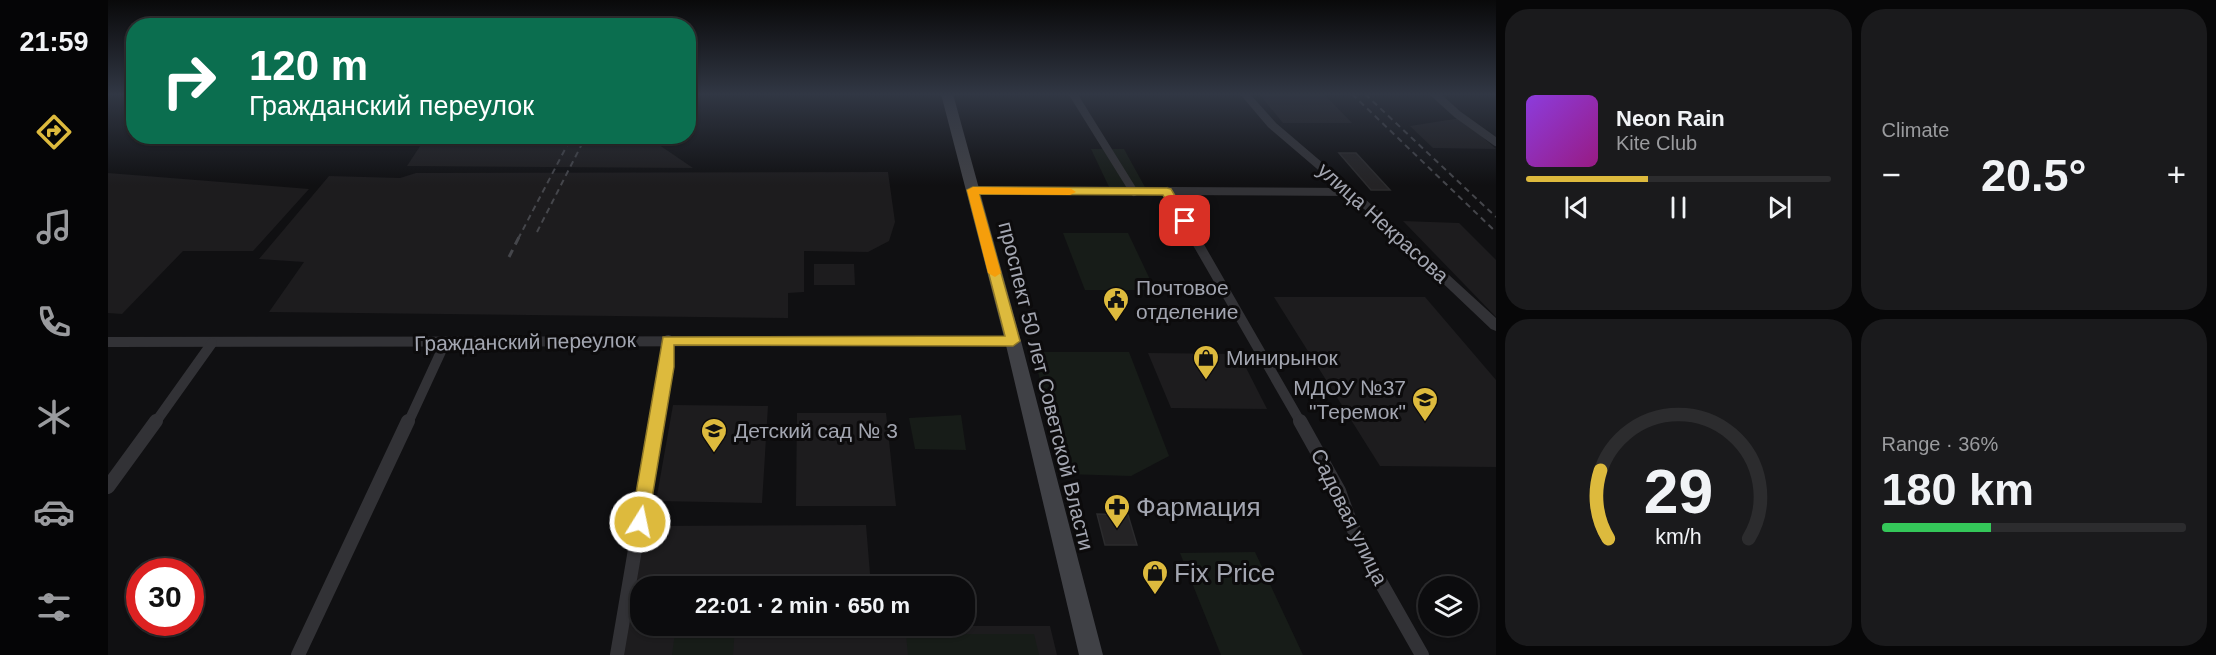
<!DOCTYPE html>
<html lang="en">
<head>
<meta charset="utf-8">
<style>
	:root { --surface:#0c0c0e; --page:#1a1a1c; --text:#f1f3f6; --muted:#9a9b9e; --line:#2c2c2e; --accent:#ddba3d }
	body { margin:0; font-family:Arial,sans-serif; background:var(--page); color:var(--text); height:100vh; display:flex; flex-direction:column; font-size:22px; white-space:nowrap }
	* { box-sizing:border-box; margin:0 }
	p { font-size:20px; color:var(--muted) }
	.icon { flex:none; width:33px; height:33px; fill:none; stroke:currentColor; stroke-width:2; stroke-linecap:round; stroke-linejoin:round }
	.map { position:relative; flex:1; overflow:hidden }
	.sheet { display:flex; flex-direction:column; gap:9px; padding:9px; background:#070708; width:720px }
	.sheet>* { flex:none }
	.hud { position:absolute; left:18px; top:18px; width:570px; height:126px; border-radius:24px; box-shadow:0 2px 4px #0004,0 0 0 2px var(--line); background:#0b6e4f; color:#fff; overflow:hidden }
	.tools { position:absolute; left:1310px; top:576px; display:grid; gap:12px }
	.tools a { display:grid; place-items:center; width:60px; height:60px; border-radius:50%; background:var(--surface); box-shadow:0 2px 4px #0004,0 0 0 2px var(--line); font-size:30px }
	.speed { position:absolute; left:18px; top:558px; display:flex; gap:12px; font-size:30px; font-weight:700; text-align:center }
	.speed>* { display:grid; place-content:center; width:78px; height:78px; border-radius:50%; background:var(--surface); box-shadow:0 2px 4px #0004,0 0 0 2px var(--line); line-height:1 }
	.speed .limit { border:9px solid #d22; background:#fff; color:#111 }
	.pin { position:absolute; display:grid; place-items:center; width:51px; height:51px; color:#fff; margin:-26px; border-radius:12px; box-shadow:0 3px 9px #0006 }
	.me { position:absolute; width:66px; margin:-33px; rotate:10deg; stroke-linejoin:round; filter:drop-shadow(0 0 4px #0008) }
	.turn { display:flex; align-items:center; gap:21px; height:126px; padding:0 24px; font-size:27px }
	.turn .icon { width:78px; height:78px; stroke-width:2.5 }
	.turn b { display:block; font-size:42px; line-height:51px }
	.big { font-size:45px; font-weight:800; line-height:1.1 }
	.sheet .tile { flex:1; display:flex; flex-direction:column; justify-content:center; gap:9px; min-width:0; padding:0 21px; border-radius:24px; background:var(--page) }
	.sheet .dial { align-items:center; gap:0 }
	.dial svg { height:156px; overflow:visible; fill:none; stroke:var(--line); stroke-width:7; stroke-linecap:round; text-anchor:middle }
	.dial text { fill:var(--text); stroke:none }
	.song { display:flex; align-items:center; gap:18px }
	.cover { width:72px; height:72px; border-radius:9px; background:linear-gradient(135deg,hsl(270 70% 55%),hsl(310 70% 35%)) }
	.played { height:6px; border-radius:3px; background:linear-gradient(90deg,var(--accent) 40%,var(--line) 40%) }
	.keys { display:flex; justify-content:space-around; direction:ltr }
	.heat { display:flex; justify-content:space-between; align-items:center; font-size:33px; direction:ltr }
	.charge { height:9px; border-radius:4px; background:linear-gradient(90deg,#34c759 36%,var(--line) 0) }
	.sheet .tiles { flex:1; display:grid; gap:9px; grid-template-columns:repeat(2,1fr) }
	.trip { position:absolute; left:522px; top:576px; width:345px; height:60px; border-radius:24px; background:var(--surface); box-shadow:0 2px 4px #0004,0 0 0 2px var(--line); font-weight:800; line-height:60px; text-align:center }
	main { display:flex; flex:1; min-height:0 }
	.tabs { display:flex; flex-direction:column; width:108px; justify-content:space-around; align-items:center; background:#050506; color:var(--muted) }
	.tabs .icon { width:42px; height:42px }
	.tabs .active { color:var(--accent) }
	.tabs b { font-size:27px; color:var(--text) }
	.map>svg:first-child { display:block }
	.built { fill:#1d1c1e }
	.green { fill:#171c18 }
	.building { fill:#242325; stroke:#2b2b2d; stroke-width:1.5 }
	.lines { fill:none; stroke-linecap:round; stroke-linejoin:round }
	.minor-far2 { stroke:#323236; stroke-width:8 }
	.minor-far1 { stroke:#323236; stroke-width:10 }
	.minor { stroke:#323236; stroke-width:14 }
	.tertiary { fill:#323236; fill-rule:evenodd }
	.secondary { fill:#404146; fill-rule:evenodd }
	.rail-far1 { stroke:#45464b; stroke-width:2; stroke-dasharray:6 4.5; stroke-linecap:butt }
	.rail { stroke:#45464b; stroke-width:3; stroke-dasharray:8 6; stroke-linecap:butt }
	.route { fill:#ddba3d; stroke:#907928; stroke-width:1.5 }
	.slow { fill:#f59e0b }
	.labels { text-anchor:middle; stroke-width:6; stroke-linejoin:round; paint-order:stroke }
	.street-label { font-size:21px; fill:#a3a6b1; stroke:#0c0b0c }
	.poi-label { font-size:21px; fill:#a3a6b1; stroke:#0c0b0c; text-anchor:start }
	.near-poi-label { font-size:26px; fill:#a3a6b1; stroke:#0c0b0c; text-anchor:start }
</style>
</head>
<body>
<main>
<nav class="tabs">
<b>21:59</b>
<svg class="icon active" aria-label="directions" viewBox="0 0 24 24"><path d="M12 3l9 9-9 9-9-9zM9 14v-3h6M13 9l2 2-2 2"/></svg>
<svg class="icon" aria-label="music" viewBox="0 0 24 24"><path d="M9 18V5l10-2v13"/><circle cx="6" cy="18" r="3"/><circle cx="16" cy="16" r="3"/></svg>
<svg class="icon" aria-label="phone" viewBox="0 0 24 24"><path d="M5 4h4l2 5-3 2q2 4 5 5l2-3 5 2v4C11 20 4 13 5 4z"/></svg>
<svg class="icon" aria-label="climate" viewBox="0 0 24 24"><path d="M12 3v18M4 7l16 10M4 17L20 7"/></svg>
<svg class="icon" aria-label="car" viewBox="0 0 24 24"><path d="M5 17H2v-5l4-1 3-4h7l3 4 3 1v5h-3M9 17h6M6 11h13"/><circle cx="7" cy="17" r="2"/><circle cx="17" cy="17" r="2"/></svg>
<svg class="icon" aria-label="filters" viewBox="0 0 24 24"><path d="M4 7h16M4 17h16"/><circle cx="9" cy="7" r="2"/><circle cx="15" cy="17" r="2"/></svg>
</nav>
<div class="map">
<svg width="1388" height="655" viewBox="0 0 1388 655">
	<rect width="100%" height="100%" fill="#101012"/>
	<g class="built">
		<polygon points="1151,94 1216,94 1244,123 1175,123"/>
		<polygon points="1353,118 1388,149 1325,148 1302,126"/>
		<polygon points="538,136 585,168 299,166 318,137"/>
		<polygon points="780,172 787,222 781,241 760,252 696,251 696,292 680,293 680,318 161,312 196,262 151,259 221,176 292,178 308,173"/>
		<polygon points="0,173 201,189 145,251 75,251 14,314 0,313"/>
		<polygon points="1295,221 1351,223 1388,260 1388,317"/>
		<polygon points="706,264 746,264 747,285 706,285"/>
		<polygon points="1166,297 1317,297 1388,380 1388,467 1272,466"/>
		<polygon points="1040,353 1131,354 1159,409 1063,408"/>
		<polygon points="565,405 660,406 654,503 548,501"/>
		<polygon points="689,413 778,413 788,506 688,506"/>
		<polygon points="758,525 763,586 532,586 532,626 942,626 949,655 513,655 534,526"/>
	</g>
	<g class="green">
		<polygon points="983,149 1016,149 1038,189 1002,189"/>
		<polygon points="955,233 1020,233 1047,290 977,290"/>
		<polygon points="925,352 1021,352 1061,456 1023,476 956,474"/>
		<polygon points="853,415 858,450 807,449 801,418"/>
		<polygon points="1147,552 1195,655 1113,655 1072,553"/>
		<polygon points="568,626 627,626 625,655 564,655"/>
		<polygon points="798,634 926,634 931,655 800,655"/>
	</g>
	<g class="building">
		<polygon points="1231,153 1248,153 1282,190 1263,190"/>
		<polygon points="989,514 1020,515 1029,545 997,545"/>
	</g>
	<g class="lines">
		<g class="minor-far2">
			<polyline points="965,94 1026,192"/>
			<polyline points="1327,94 1349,114 1388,142"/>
			<polyline points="865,190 1242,192"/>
			<polyline points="1059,191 1087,239"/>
		</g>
		<g class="minor-far1">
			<polyline points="1086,237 1193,423"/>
			<polyline points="0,342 905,341"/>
			<polyline points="47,423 104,343"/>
			<polyline points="300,423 337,343"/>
			<polyline points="549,423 560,340"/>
		</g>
		<g class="minor">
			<polyline points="1192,421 1231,491 1243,524 1268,574 1314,655"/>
			<polyline points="0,487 48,421"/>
			<polyline points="190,655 300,421"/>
			<polyline points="509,655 549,421"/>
		</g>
		<polygon class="tertiary" points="1132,94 1142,94 1168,123 1271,211 1388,318 1388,331 1383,329 1263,215 1160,127"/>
		<polygon class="secondary" points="833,94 845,94 913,341 995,655 971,655 897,341"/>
		<g class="rail-far1">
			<polyline points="1244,94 1388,232"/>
			<polyline points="1257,94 1388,217"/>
			<polyline points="429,232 478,136"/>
			<polyline points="410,239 464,136"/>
		</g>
		<polyline class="rail" points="401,257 411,237"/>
	</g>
	<linearGradient id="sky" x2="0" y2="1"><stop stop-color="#09090a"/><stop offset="0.51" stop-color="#313744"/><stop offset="1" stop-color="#313744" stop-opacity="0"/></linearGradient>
	<rect width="1388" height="185" fill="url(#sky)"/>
	<polygon class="route" points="865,187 1059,188 1063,189 1082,221 1077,225 1072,224 1055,195 871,194 912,341 905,346 566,345 566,367 540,522 538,528 532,530 526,528 523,522 555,337 897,336 859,190"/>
	<polygon class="slow" points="865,187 962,188 968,192 962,195 871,194 893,273 887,277 880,273 859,190"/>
	<defs>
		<symbol id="civic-pin" viewBox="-11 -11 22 30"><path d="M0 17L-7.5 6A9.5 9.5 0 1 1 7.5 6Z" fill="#ddba3d" stroke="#0c0b0c"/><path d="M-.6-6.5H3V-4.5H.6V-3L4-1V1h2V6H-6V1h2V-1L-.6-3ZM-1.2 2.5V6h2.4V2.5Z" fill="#111"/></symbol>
		<symbol id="shop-pin" viewBox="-11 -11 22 30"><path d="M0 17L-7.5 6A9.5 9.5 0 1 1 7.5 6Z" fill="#ddba3d" stroke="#0c0b0c"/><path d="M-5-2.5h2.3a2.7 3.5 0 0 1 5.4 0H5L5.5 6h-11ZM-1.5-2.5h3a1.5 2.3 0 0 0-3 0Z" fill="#111"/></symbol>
		<symbol id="school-pin" viewBox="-11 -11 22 30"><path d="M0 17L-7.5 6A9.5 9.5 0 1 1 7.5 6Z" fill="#ddba3d" stroke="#0c0b0c"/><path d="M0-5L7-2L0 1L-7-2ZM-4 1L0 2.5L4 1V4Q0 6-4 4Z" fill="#111"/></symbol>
		<symbol id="pharmacy-pin" viewBox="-11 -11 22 30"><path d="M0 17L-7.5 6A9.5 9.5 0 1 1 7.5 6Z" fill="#ddba3d" stroke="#0c0b0c"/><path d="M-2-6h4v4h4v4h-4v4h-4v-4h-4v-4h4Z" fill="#111"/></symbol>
	</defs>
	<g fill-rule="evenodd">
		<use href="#civic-pin" x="993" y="285" width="30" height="40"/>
		<use href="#shop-pin" x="1083" y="343" width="30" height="40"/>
		<use href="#school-pin" x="1302" y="385" width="30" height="40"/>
		<use href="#school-pin" x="591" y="416" width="30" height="40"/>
		<use href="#pharmacy-pin" x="994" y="492" width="30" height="40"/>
		<use href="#shop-pin" x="1032" y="558" width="30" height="40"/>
	</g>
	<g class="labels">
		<g class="street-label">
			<text transform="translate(1275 223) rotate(42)" y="7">улица Некрасова</text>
			<text transform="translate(417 342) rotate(-1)" y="7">Гражданский переулок</text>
			<text transform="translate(938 386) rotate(76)" y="7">проспект 50 лет Советской Власти</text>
			<text transform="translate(1241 517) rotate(64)" y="7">Садовая улица</text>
		</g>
		<g class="poi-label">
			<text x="1028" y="295">Почтовое<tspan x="1028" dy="24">отделение</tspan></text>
			<text x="1118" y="365">Минирынок</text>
			<text x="1298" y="395" text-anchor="end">МДОУ №37<tspan x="1298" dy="24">"Теремок"</tspan></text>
			<text x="626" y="438">Детский сад № 3</text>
		</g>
		<g class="near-poi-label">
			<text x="1028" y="516">Фармация</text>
			<text x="1066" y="582">Fix Price</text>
		</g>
	</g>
</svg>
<div class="tools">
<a><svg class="icon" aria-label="layers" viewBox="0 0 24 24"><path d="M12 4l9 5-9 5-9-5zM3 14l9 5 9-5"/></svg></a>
</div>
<div class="speed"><div class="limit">30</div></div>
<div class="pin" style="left:1077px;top:221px;background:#d93025"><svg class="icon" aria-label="arrive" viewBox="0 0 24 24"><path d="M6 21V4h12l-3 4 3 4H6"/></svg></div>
<svg class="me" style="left:532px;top:522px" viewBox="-20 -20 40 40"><circle r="17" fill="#ddba3d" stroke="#fff" stroke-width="3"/><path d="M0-11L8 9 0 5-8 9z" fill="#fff"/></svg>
<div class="trip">22:01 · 2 min · 650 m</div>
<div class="hud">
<div class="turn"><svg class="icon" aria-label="right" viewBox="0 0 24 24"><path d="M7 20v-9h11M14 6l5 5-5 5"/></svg><div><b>120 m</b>Гражданский переулок</div></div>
</div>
</div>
<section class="sheet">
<div class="tiles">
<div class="tile">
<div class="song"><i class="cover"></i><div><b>Neon Rain</b><p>Kite Club</p></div></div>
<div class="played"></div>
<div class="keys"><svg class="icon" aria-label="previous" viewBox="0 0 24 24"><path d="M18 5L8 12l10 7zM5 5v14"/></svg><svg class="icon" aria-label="pause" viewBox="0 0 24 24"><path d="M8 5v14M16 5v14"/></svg><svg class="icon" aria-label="next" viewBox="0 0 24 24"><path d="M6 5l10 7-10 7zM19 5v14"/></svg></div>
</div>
<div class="tile"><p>Climate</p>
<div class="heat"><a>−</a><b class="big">20.5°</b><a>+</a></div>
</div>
<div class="tile dial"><svg viewBox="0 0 100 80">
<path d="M14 69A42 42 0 1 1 86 69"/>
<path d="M14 69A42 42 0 0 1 10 34" stroke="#ddba3d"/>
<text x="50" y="56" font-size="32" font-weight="700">29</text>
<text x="50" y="72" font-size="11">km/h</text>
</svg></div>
<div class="tile"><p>Range · 36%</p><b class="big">180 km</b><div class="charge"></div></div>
</div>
</section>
</main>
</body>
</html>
